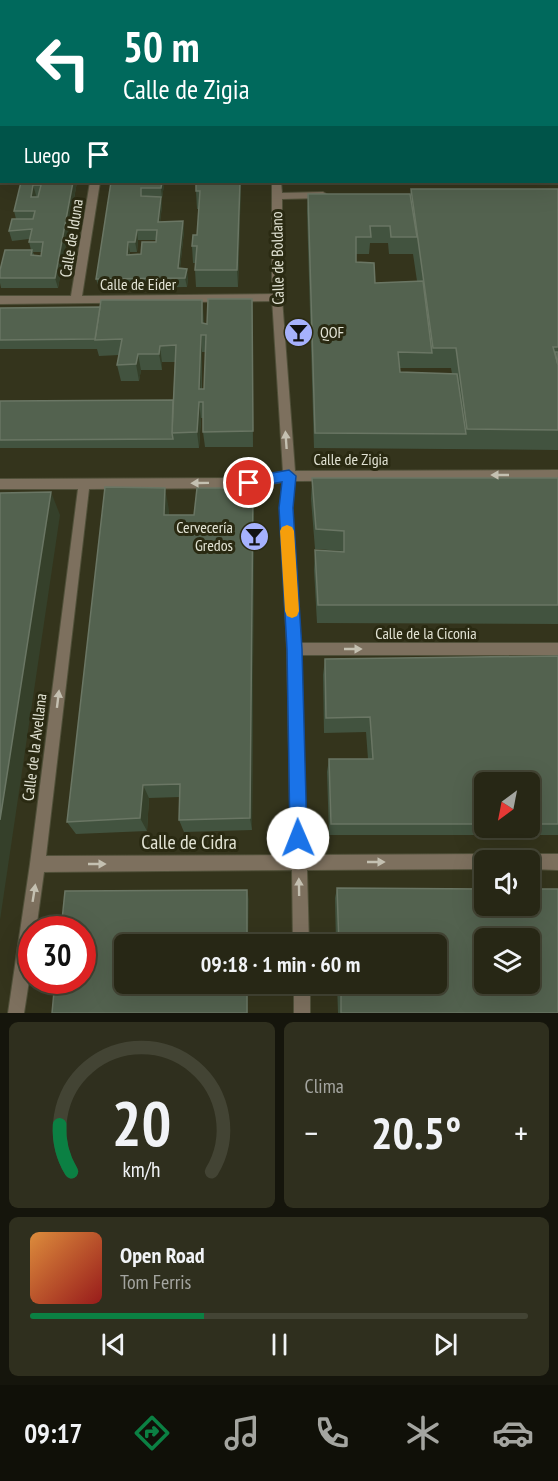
<!DOCTYPE html>
<html lang="es">
<head>
<meta charset="utf-8">
<style>
	:root { --surface:#272715; --page:#2f2f1e; --text:#f1f3f6; --muted:#a4a5a0; --line:#434434; --accent:#0b8043 }
	body { margin:0; font-family:"PT Sans Narrow",sans-serif; background:var(--page); color:var(--text); height:100vh; display:flex; flex-direction:column; font-size:22px; white-space:nowrap }
	* { box-sizing:border-box; margin:0 }
	p { font-size:20px; color:var(--muted) }
	.icon { flex:none; width:33px; height:33px; fill:none; stroke:currentColor; stroke-width:2; stroke-linecap:round; stroke-linejoin:round }
	.map { position:relative; height:1013px; overflow:hidden }
	.sheet { display:flex; flex-direction:column; gap:9px; padding:9px; background:#15150c; flex:1 }
	.sheet>* { flex:none }
	.hud { position:absolute; left:0px; top:0px; width:558px; height:183px; box-shadow:0 6px 24px #0002,0 0 0 2px var(--line); background:#00695c; color:#fff; overflow:hidden }
	.needle { width:39px; rotate:212deg }
	.buttons { position:absolute; left:474px; top:772px; display:grid; gap:12px }
	.buttons a { display:grid; place-items:center; width:66px; height:66px; border-radius:9px; background:var(--surface); box-shadow:0 6px 24px #0002,0 0 0 2px var(--line); font-size:30px }
	.speed { position:absolute; left:18px; top:916px; display:flex; gap:12px; font-size:30px; font-weight:700; text-align:center }
	.speed>* { display:grid; place-content:center; width:78px; height:78px; border-radius:50%; background:var(--surface); box-shadow:0 6px 24px #0002,0 0 0 2px var(--line); line-height:1 }
	.speed .limit { border:9px solid #d22; background:#fff; color:#111 }
	.pin { position:absolute; display:grid; place-items:center; width:51px; height:51px; color:#fff; margin:-26px; border:3px solid #fff; border-radius:50%; box-shadow:0 2px 6px #0007 }
	.me { position:absolute; width:66px; margin:-33px; rotate:359deg; stroke-linejoin:round; filter:drop-shadow(0 0 4px #0008) }
	.turn { display:flex; align-items:center; gap:21px; height:126px; padding:0 24px; font-size:27px }
	.turn .icon { width:78px; height:78px; stroke-width:2.5 }
	.turn b { display:block; font-size:42px; line-height:51px }
	.then { display:flex; align-items:center; height:57px; padding:0 24px; background:#0003; gap:12px; font-size:22px }
	.big { font-size:45px; font-weight:700; line-height:1.1 }
	.sheet .tile { flex:1; display:flex; flex-direction:column; justify-content:center; gap:9px; min-width:0; padding:0 21px; border-radius:9px; background:var(--page) }
	.sheet .dial { align-items:center; gap:0 }
	.dial svg { height:156px; overflow:visible; fill:none; stroke:var(--line); stroke-width:7; stroke-linecap:round; text-anchor:middle }
	.dial text { fill:var(--text); stroke:none }
	.song { display:flex; align-items:center; gap:18px }
	.cover { width:72px; height:72px; border-radius:9px; background:linear-gradient(135deg,hsl(30 70% 55%),hsl(0 70% 35%)) }
	.played { height:6px; border-radius:3px; background:linear-gradient(90deg,var(--accent) 35%,var(--line) 35%) }
	.keys { display:flex; justify-content:space-around; direction:ltr }
	.heat { display:flex; justify-content:space-between; align-items:center; font-size:33px; direction:ltr }
	.sheet .tiles { flex:1; display:grid; gap:9px; grid-template-columns:1fr 1fr }
	.tile:last-child { grid-column:span 2 }
	.trip { position:absolute; left:114px; top:934px; width:333px; height:60px; border-radius:9px; background:var(--surface); box-shadow:0 6px 24px #0002,0 0 0 2px var(--line); font-weight:700; line-height:60px; text-align:center }
	.menu { display:flex; height:96px; justify-content:space-around; align-items:center; background:#101008; color:var(--muted) }
	.menu .icon { width:42px; height:42px }
	.menu .current { color:var(--accent) }
	.menu b { font-size:27px; color:var(--text) }
	.map>svg:first-child { display:block }
	.lines { fill:none; stroke-linecap:round; stroke-linejoin:round }
	.pedestrian-casing { stroke:#505039; stroke-width:2 }
	.minor-casing { stroke:#505039; stroke-width:2 }
	.pedestrian { fill:#7d705e; fill-rule:evenodd }
	.minor { fill:#7d705e; fill-rule:evenodd }
	.wall { fill:#42533f; fill-rule:evenodd }
	.shaded-wall { fill:#35402a }
	.building { fill:#53624f; stroke:#6a7664; stroke-width:1.5; fill-rule:evenodd }
	.oneway { fill:#c4c0b1 }
	.route { fill:#1a73e8; stroke:#114b97; stroke-width:1.5 }
	.slow { fill:#f59e0b }
	.labels { text-anchor:middle; stroke-width:6; stroke-linejoin:round; paint-order:stroke }
	.street-label { font-size:16px; fill:#e2e3d4; stroke:#2a2a12 }
	.poi-label { font-size:16px; fill:#e2e3d4; stroke:#2a2a12; text-anchor:start }
	.near-street-label { font-size:20px; fill:#e2e3d4; stroke:#2a2a12 }
</style>
</head>
<body>
<div class="map">
<svg width="558" height="1013" viewBox="0 0 558 1013">
	<rect width="100%" height="100%" fill="#34341c"/>
	<g class="lines">
		<defs>
			<g id="pedestrian">
				<rect x="0" y="118" width="2" height="6"/>
				<polygon points="90,182 100,182 82,296 277,294 281,295 281,301 0,304 0,296 71,296"/>
			</g>
			<g id="minor">
				<polygon points="270,0 278,0 269,2"/>
				<rect x="0" y="17" width="2" height="4"/>
				<path d="M272,182H281L282,193L323,192L328,195L323,198L282,199V298L295,471L558,470V480L294,481L292,508L300,643H558V655H301L306,855L484,854L489,857L491,861H484V869L307,870L309,945H293L292,870L44,872L36,930H32V962L24,1013H8L30,864L78,489H0V479L249,478L283,472L272,298ZM283,482L280,508L287,649L291,855L46,856L89,489L249,488Z"/>
				<polygon points="530,854 558,854 558,870 530,869 530,861 523,861 525,857"/>
				<rect x="294" y="984" width="16" height="29"/>
			</g>
		</defs>
		<use href="#pedestrian" class="pedestrian-casing"/>
		<use href="#minor" class="minor-casing"/>
		<use href="#pedestrian" class="pedestrian"/>
		<use href="#minor" class="minor"/>
	</g>
	<g class="wall">
		<polygon points="1,0 79,0 78,2 2,2"/>
		<rect x="95" y="0" width="33" height="2"/>
		<rect x="145" y="0" width="111" height="2"/>
		<polygon points="297,0 558,0 558,7 556,7 556,2 297,2"/>
		<rect x="556" y="12" width="2" height="165"/>
		<rect x="0" y="24" width="2" height="89"/>
		<rect x="0" y="159" width="2" height="22"/>
		<path d="M21,182H77L58,288H1L0,283V270L31,250L29,242V239L12,241L9,231L16,219L14,211ZM33,252H41V256L34,255Z"/>
		<path d="M111,182L164,185L162,198H161L162,206L160,222L183,221L184,231L180,268L188,278L187,287L99,288L96,279ZM138,240H157L156,242L141,254L130,255V252H137Z"/>
		<polygon points="241,182 238,287 196,287 195,270 195,263 193,263 192,246 197,235 199,209 197,209 196,191"/>
		<path d="M411,189H558V450L314,448L307,211L308,194H410ZM370,243H388L389,254H413L417,281L375,283L356,262V254H369ZM400,368H451L452,374L400,372Z"/>
		<path d="M252,299L253,447H205L203,432V418H201L199,448H0V401L173,400L175,362H162V370H141L139,381H121L117,365L119,355L99,356L97,349H0V308L204,317V323L207,324ZM202,352H206L204,389H202Z"/>
		<polygon points="312,478 558,478 558,624 317,623 314,570 315,550 342,551 315,549 311,499"/>
		<polygon points="169,510 169,515 194,515 254,511 252,830 184,832 179,820 180,797 149,798 147,831 76,834 67,822"/>
		<path d="M558,656V835H329L327,772L329,759H368L366,732L324,733L323,675L325,659ZM484,783H530V828H484Z"/>
		<polygon points="337,888 558,1013 338,1013 337,984 436,984 436,945 336,945 335,898"/>
	</g>
	<g class="shaded-wall">
		<polygon points="73,182 77,182 58,288 55,278"/>
		<polygon points="162,182 163,182 164,185 162,198 161,188"/>
		<polygon points="240,182 241,182 238,287 237,270"/>
		<polygon points="33,185 36,195 34,206 31,197"/>
		<polygon points="161,197 162,206 159,232 158,222"/>
		<polygon points="183,221 184,231 179,278 178,268"/>
		<polygon points="137,230 138,240 137,252 135,242"/>
		<polygon points="128,242 130,252 128,264 127,255"/>
		<polygon points="187,269 188,278 187,287 185,278"/>
		<polygon points="252,299 253,316 253,447 253,431"/>
		<polygon points="202,300 204,317 203,335 202,323"/>
		<polygon points="201,335 202,352 201,405 199,389"/>
		<polygon points="160,346 162,362 162,370 159,354"/>
		<polygon points="138,354 141,370 139,381 136,364"/>
		<polygon points="199,402 201,418 199,448 197,432"/>
		<polygon points="165,488 169,510 168,537 164,515"/>
		<polygon points="253,488 254,511 252,830 250,818"/>
		<polygon points="51,492 60,515 0,920 0,820"/>
		<polygon points="143,785 149,798 147,831 140,818"/>
		<polygon points="247,890 249,899 248,945 247,945"/>
		<rect x="247" y="984" width="1" height="29"/>
	</g>
	<g class="building">
		<rect x="556" y="12" width="2" height="23"/>
		<rect x="0" y="24" width="2" height="80"/>
		<rect x="556" y="41" width="2" height="114"/>
		<path d="M21,182H73L55,278H0V270L5,250H32L31,255L41,256L43,242H29L32,229L9,231L12,219H33L35,211H14ZM33,185H41L38,197H31Z"/>
		<path d="M111,182H162L161,188H141V196L161,197L158,222L183,221L178,268L187,269L185,278L96,279ZM137,230H157L156,242H142L141,254L127,255L128,242H135Z"/>
		<polygon points="200,182 240,182 237,270 195,270 197,246 192,246 193,235 197,235 200,191 196,191 196,183 200,183"/>
		<polygon points="411,189 558,189 558,347 553,347 558,365 558,430 467,429 456,348 433,348"/>
		<polygon points="308,194 410,194 417,237 391,237 390,226 370,226 371,237 356,237 356,262 374,263 375,283 423,281 432,353 398,352 400,372 457,374 466,434 315,433"/>
		<path d="M208,299H252L253,431L203,432V402H199L197,432L172,433L176,345L160,346L159,354H138L136,364L117,365L122,339L95,340L101,300H202V323L207,324ZM201,335H206L204,389H199Z"/>
		<polygon points="100,307 95,339 0,340 0,308"/>
		<polygon points="555,352 558,352 558,365"/>
		<polygon points="173,400 172,433 173,439 0,440 0,401"/>
		<polygon points="312,478 558,478 558,605 318,605 315,550 344,552 344,531 316,529"/>
		<polygon points="105,487 165,488 164,515 194,515 197,488 253,488 250,818 179,820 180,784 143,785 140,818 67,822"/>
		<polygon points="51,492 0,820 0,493"/>
		<polygon points="558,656 558,824 530,824 530,783 484,783 484,824 331,824 329,759 373,759 370,717 326,718 325,659"/>
		<path d="M337,888L484,889V906H530V889H558V1013H341V984H436V945H339ZM484,939H530V984H484Z"/>
		<polygon points="247,890 247,945 124,945 124,984 247,984 247,1013 52,1013 55,981 82,981 82,930 61,930 65,891"/>
	</g>
	<defs><path id="oneway-solid" d="M-6-.8H1V-3.2L6.5 0L1 3.2V.8H-6Z" transform="scale(1.5)"/></defs>
	<g class="oneway">
		<use href="#oneway-solid" transform="translate(286 440) rotate(-94)"/>
		<use href="#oneway-solid" transform="translate(500 475) rotate(180)"/>
		<use href="#oneway-solid" transform="translate(200 483) rotate(179)"/>
		<use href="#oneway-solid" transform="translate(353 649)"/>
		<use href="#oneway-solid" transform="translate(58 699) rotate(-83)"/>
		<use href="#oneway-solid" transform="translate(376 862)"/>
		<use href="#oneway-solid" transform="translate(97 864)"/>
		<use href="#oneway-solid" transform="translate(299 887) rotate(-91)"/>
		<use href="#oneway-solid" transform="translate(34 893) rotate(-81)"/>
	</g>
	<polygon class="route" points="289,470 296,476 293,508 302,649 307,838 304,845 298,847 292,845 290,838 287,649 279,508 282,482 249,488 242,483 249,477"/>
	<polygon class="slow" points="287,525 292,527 294,531 299,611 297,616 292,618 287,616 285,611 280,531 282,527"/>
	<defs>
		<symbol id="bar-disc" viewBox="-11 -11 22 22"><circle r="9.5" fill="#a6b1fc" stroke="#2a2a12"/><path d="M-6-5H6L.8 .8V4.5H3.5V6h-7V4.5H-.8V.8Z" fill="#111"/></symbol>
	</defs>
	<g fill-rule="evenodd">
		<use href="#bar-disc" x="282" y="316" width="33" height="33"/>
		<use href="#bar-disc" x="238" y="520" width="33" height="33"/>
	</g>
	<g class="labels">
		<g class="street-label">
			<text transform="translate(71 238) rotate(-81)" y="6">Calle de Iduna</text>
			<text transform="translate(277 258) rotate(-91)" y="6">Calle de Boldano</text>
			<text x="138" y="290">Calle de Eider</text>
			<text x="351" y="465">Calle de Zigia</text>
			<text x="426" y="639">Calle de la Ciconia</text>
			<text transform="translate(34 747) rotate(-83)" y="6">Calle de la Avellana</text>
		</g>
		<g class="poi-label">
			<text x="320" y="338">QOF</text>
			<text x="233" y="533" text-anchor="end">Cervecería<tspan x="233" dy="18">Gredos</tspan></text>
		</g>
		<g class="near-street-label">
			<text x="189" y="849">Calle de Cidra</text>
		</g>
	</g>
</svg>
<div class="buttons">
<a><svg class="needle" viewBox="-14 -14 28 28"><path d="M0-13l5 13h-10z" fill="#e53935"/><path d="M0 13l5-13h-10z" fill="#a4a5a0"/></svg></a>
<a><svg class="icon" aria-label="sound" viewBox="0 0 24 24"><path d="M4 9h4l5-4v14l-5-4H4zM17 9q2 3 0 6"/></svg></a>
<a><svg class="icon" aria-label="layers" viewBox="0 0 24 24"><path d="M12 4l9 5-9 5-9-5zM3 14l9 5 9-5"/></svg></a>
</div>
<div class="speed"><div class="limit">30</div></div>
<div class="pin" style="left:249px;top:483px;background:#d93025"><svg class="icon" aria-label="arrive" viewBox="0 0 24 24"><path d="M6 21V4h12l-3 4 3 4H6"/></svg></div>
<svg class="me" style="left:298px;top:838px" viewBox="-20 -20 40 40"><circle r="19" fill="#fff"/><path d="M0-13L10 11 0 6-10 11z" fill="#1a73e8"/></svg>
<div class="trip">09:18 · 1 min · 60 m</div>
<div class="hud">
<div class="turn"><svg class="icon" aria-label="left" viewBox="0 0 24 24"><path d="M17 20v-9H6M10 6l-5 5 5 5"/></svg><div><b>50 m</b>Calle de Zigia</div></div>
<div class="then">Luego<svg class="icon" aria-label="arrive" viewBox="0 0 24 24"><path d="M6 21V4h12l-3 4 3 4H6"/></svg></div>
</div>
</div>
<section class="sheet">
<div class="tiles">
<div class="tile dial"><svg viewBox="0 0 100 80">
<path d="M14 69A42 42 0 1 1 86 69"/>
<path d="M14 69A42 42 0 0 1 8 45" stroke="#0b8043"/>
<text x="50" y="56" font-size="32" font-weight="700">20</text>
<text x="50" y="72" font-size="11">km/h</text>
</svg></div>
<div class="tile"><p>Clima</p>
<div class="heat"><a>−</a><b class="big">20.5°</b><a>+</a></div>
</div>
<div class="tile">
<div class="song"><i class="cover"></i><div><b>Open Road</b><p>Tom Ferris</p></div></div>
<div class="played"></div>
<div class="keys"><svg class="icon" aria-label="previous" viewBox="0 0 24 24"><path d="M18 5L8 12l10 7zM5 5v14"/></svg><svg class="icon" aria-label="pause" viewBox="0 0 24 24"><path d="M8 5v14M16 5v14"/></svg><svg class="icon" aria-label="next" viewBox="0 0 24 24"><path d="M6 5l10 7-10 7zM19 5v14"/></svg></div>
</div>
</div>
</section>
<nav class="menu">
<b>09:17</b>
<svg class="icon current" aria-label="directions" viewBox="0 0 24 24"><path d="M12 3l9 9-9 9-9-9zM9 14v-3h6M13 9l2 2-2 2"/></svg>
<svg class="icon" aria-label="music" viewBox="0 0 24 24"><path d="M9 18V5l10-2v13"/><circle cx="6" cy="18" r="3"/><circle cx="16" cy="16" r="3"/></svg>
<svg class="icon" aria-label="phone" viewBox="0 0 24 24"><path d="M5 4h4l2 5-3 2q2 4 5 5l2-3 5 2v4C11 20 4 13 5 4z"/></svg>
<svg class="icon" aria-label="climate" viewBox="0 0 24 24"><path d="M12 3v18M4 7l16 10M4 17L20 7"/></svg>
<svg class="icon" aria-label="car" viewBox="0 0 24 24"><path d="M5 17H2v-5l4-1 3-4h7l3 4 3 1v5h-3M9 17h6M6 11h13"/><circle cx="7" cy="17" r="2"/><circle cx="17" cy="17" r="2"/></svg>
</nav>
</body>
</html>
